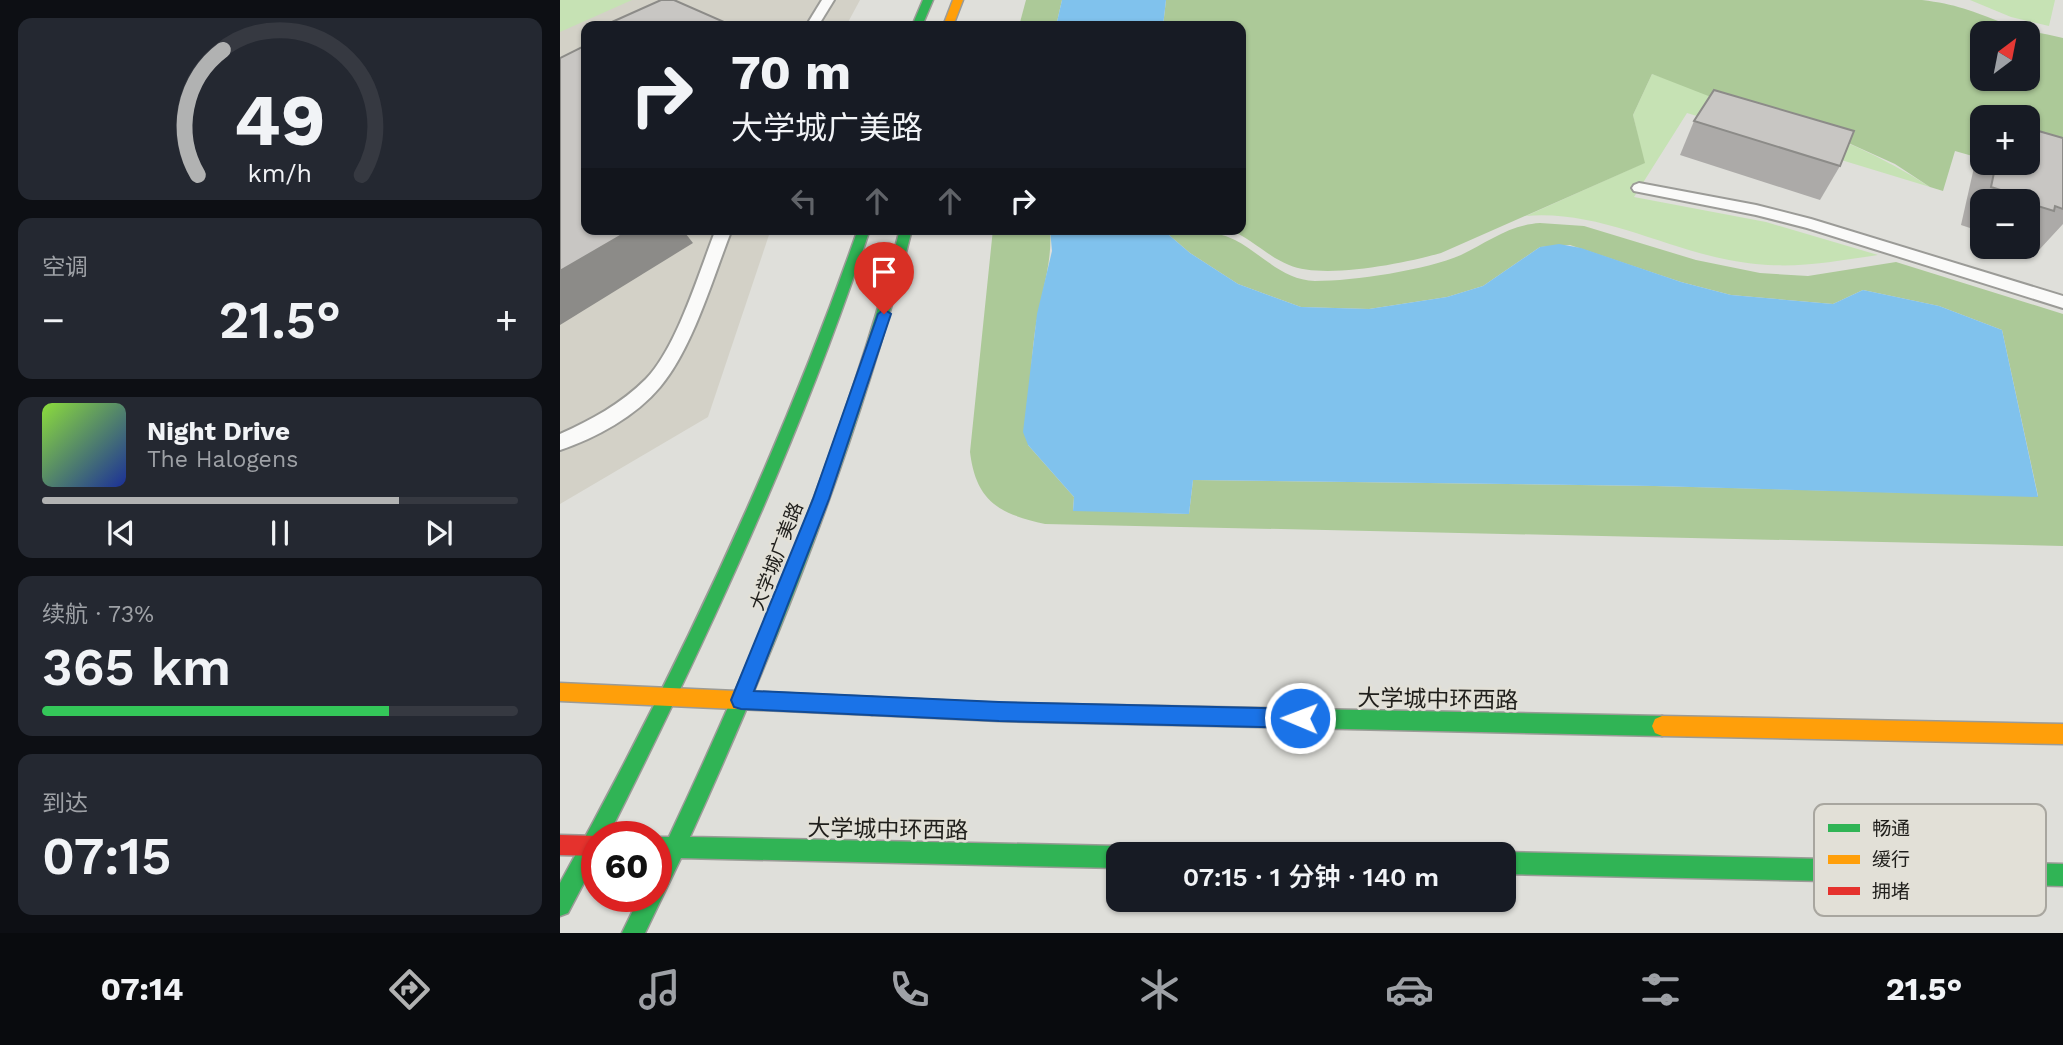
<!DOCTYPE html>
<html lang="zh">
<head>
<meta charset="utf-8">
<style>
	:root { --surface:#171b24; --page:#242831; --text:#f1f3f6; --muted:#9ea1a6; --line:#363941; --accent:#b1b2b2 }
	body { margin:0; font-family:"Work Sans","Noto Sans SC",sans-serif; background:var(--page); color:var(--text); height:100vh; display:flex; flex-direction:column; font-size:26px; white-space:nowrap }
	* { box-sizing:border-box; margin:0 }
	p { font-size:23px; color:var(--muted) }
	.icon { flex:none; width:38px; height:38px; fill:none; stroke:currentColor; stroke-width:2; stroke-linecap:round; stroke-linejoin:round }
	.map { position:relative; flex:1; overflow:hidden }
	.side { display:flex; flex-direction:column; gap:18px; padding:18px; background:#0d0f14; width:560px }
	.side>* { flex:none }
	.banner { position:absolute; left:21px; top:21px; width:665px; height:214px; border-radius:14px; box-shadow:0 2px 5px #0004; background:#171b24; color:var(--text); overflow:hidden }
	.needle { width:46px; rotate:32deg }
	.fabs { position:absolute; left:1410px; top:21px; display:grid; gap:14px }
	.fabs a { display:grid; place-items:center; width:70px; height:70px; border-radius:14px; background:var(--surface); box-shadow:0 2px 5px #0004; font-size:35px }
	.speed { position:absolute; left:21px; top:821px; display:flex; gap:14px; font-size:35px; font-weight:700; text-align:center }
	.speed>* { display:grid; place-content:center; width:91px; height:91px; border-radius:50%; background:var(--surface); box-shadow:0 2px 5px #0004; line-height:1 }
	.speed .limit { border:10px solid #d22; background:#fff; color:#111 }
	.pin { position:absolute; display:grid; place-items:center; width:60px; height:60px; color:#fff; margin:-72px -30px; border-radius:50% 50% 50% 0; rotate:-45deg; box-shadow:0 0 7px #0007 }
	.pin .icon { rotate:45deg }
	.me { position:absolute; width:77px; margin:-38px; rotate:271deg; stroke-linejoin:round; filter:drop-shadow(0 0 5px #0008) }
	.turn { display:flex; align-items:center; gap:24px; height:147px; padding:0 35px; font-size:32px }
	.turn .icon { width:91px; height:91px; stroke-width:2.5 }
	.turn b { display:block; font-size:49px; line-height:60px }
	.lanes { display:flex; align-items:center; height:66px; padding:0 35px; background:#0003; justify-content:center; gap:35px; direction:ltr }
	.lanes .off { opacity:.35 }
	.big { font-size:52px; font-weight:600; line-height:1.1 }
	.side .card { flex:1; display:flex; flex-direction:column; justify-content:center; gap:10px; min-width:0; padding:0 24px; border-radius:14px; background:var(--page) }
	.side .dial { align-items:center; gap:0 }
	.dial svg { height:182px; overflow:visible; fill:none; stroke:var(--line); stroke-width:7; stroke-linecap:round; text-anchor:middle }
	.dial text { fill:var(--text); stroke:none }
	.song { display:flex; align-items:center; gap:21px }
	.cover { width:84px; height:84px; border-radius:10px; background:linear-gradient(135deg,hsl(90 70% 55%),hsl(230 70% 35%)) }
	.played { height:7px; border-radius:4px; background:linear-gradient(90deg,var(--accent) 75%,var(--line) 75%) }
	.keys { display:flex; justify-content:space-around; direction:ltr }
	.heat { display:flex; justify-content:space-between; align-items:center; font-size:38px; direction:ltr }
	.charge { height:10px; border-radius:5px; background:linear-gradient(90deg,#34c759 73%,var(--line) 0) }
	.trip { position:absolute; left:546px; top:842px; width:410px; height:70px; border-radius:14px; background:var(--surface); box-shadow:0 2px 5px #0004; font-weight:600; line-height:70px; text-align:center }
	.tab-bar { display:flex; height:112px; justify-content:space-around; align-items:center; background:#090b0e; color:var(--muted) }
	.tab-bar .icon { width:49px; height:49px }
	.tab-bar .selected { color:var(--accent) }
	.tab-bar b { font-size:32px; color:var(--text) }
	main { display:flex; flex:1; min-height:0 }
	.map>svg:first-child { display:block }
	.built { fill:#d3d1c7 }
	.green { fill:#c6e2b4 }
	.forest { fill:#acc998; fill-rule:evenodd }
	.water { fill:#80c2ed }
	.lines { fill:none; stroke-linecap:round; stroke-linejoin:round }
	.lane-casing { stroke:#9b9b97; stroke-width:4 }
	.fast-casing { stroke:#9b9b97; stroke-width:3 }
	.slow-casing { stroke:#9b9b97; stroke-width:3 }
	.jam-casing { stroke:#9b9b97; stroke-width:3 }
	.lane { fill:#fafaf9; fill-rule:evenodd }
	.fast { fill:#30b455; fill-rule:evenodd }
	.slow { fill:#ff9f0a; fill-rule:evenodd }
	.jam { fill:#e5322d; fill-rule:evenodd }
	.wall { fill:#acaaa8 }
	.shaded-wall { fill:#8c8b88 }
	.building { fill:#c8c6c3; stroke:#8c8b88; stroke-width:2 }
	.route { fill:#1a73e8; stroke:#114b97; stroke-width:2 }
	.labels { text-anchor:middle; stroke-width:5; stroke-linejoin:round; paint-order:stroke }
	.street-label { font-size:19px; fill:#1f1e1b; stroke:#e2e0d7 }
	.near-street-label { font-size:23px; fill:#1f1e1b; stroke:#e2e0d7 }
	.key { fill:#e2e0d7; stroke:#a8a69f; stroke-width:2 }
	.key-label { font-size:19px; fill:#1f1e1b }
</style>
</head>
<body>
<main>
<section class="side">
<div class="card dial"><svg viewBox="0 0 100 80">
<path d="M14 69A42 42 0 1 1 86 69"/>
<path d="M14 69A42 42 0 0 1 25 14" stroke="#b1b2b2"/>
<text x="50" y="56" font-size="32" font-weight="700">49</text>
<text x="50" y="72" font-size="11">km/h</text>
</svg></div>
<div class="card"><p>空调</p>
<div class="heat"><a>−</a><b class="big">21.5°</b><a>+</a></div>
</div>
<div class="card">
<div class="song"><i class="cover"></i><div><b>Night Drive</b><p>The Halogens</p></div></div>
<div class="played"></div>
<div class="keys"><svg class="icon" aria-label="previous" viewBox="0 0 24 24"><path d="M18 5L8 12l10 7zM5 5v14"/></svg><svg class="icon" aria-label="pause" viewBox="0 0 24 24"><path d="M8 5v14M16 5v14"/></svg><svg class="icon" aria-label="next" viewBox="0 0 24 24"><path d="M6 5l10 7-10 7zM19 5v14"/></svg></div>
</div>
<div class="card"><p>续航 · 73%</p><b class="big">365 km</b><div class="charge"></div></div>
<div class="card"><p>到达</p><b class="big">07:15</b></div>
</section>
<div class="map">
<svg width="1503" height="933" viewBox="0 0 1503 933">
	<rect width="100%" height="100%" fill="#dfdfda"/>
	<polygon class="built" points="0,0 300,0 286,26 26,26 26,229 211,229 148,417 0,504"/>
	<g class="green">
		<polygon points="0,0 72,0 0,32"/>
		<polygon points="1410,0 1495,0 1489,26 1451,17"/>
		<path d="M1092,74C1186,107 1287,132 1370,187L1127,113L1074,197L1206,222L1318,255C1263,263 1225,271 1169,260C1101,247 1037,210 966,216L1084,163L1073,115Z"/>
	</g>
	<g class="forest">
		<polygon points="466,0 502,0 496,26 459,26"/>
		<path d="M606,0H1362C1395,4 1413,11 1443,23C1461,31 1483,33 1503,38V182L1468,163V117H1423V159L1395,151L1383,191L1370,187L1335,164L1284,141L1151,97L1092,74L1073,115L1085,163L881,253C846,263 763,280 729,265C707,256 691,238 668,229H681V26H603ZM1423,33H1468V79H1423Z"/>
		<path d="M980,223L1024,226L1136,260L1200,273L1248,276L1336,262L1503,314V546L485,524C440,514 416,502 410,452L433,229H490C493,263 480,297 475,331C470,368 469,407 468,445L514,497L513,510L629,514L633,480L1094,486L1478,496L1442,330L1379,306L1303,290L1273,304L1171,295L1121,282L1010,245L980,247L923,286L887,297L809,309L741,307L678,284L630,253L602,229C627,229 652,229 675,240C702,254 722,280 755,281C794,281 866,270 901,255C928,242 949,225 980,223Z"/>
	</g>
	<g class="water">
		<polygon points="502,0 606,0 603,26 496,26"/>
		<polygon points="490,229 602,229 630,253 678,284 741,307 809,309 887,297 923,286 980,247 999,244 1021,248 1121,282 1171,295 1273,304 1303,290 1379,306 1442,330 1478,497 1094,486 633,480 629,514 513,511 514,497 468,445 463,432 477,314 492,251"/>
	</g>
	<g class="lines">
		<defs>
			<g id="lane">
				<polygon points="262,0 274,0 258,26 246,26"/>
				<polygon points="1079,183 1196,205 1251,219 1503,296 1503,308 1247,228 1196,215 1074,191 1072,188 1074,185"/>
				<path d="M156,229H172C153,277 133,348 100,387C76,416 36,438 0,450V434C31,420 61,404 86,379C117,347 139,272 156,229Z"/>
			</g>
			<g id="fast">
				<polygon points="363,0 373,0 362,26 352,26"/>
				<path d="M298,229H310C240,440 147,639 48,836H37V858L8,913L0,916V883C116,673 219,456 298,229Z"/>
				<path d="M340,229H352C300,439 219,641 130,837L558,846L565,850L567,854H558V868L121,858L85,933H62L80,896H96V864L99,858L96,857V837H109C201,641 285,439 340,229Z"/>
				<polygon points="312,697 439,703 1102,716 1109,719 1112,726 1109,733 1102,736 439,721 312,715 305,713 303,706 305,699"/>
				<polygon points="943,852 1503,864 1503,886 943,874 943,854 939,854"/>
			</g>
			<g id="slow">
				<polygon points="393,0 403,0 393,26 383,26"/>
				<polygon points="0,683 312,697 319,699 321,706 319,713 312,715 0,701"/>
				<polygon points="1102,716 1503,724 1503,744 1102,736 1095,733 1092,726 1095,719"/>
			</g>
			<polygon id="jam" points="0,835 39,836 37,836 37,856 0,855"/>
		</defs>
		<use href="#lane" class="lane-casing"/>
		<use href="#fast" class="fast-casing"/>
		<use href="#slow" class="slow-casing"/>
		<use href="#jam" class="jam-casing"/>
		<use href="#lane" class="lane"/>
		<use href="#fast" class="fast"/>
		<use href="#slow" class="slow"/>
		<use href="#jam" class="jam"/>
	</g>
	<g class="wall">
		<polygon points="1134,121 1280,166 1260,200 1120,155"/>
		<polygon points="1503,138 1503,224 1479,250 1468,247 1468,201 1423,201 1423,237 1421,236 1422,232 1401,225 1415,163 1423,153 1423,163 1468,163"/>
	</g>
	<polygon class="shaded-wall" points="72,229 122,229 133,243 0,325 0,271"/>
	<g class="building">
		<polygon points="101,0 114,0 171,25 169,26 43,26"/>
		<polygon points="26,45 26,229 72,229 0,271 0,58"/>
		<polygon points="1154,90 1294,131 1280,166 1134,121"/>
		<polygon points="1468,128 1503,138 1503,209 1495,206 1494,211 1468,203 1468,201 1463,201 1452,198 1453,194 1431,187 1436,163 1468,163"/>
	</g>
	<polygon class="route" points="324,309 331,314 269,499 194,691 439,702 740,709 746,711 749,718 746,725 740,728 439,721 181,709 174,707 171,700 253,499 318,314"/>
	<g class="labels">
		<g class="street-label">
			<text transform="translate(216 556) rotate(-69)" y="7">大学城广美路</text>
		</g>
		<g class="near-street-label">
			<text transform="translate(878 699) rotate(1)" y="8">大学城中环西路</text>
			<text transform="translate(328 829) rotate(1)" y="8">大学城中环西路</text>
		</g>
	</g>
	<rect x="1254" y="804" width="232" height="112" rx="10" class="key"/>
	<rect x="1268" y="824" width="32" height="8" fill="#30b455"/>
	<rect x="1268" y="855" width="32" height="9" fill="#ff9f0a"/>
	<rect x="1268" y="887" width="32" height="8" fill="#e5322d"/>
	<g class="key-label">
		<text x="1312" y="835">畅通</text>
		<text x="1312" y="866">缓行</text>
		<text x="1312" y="898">拥堵</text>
	</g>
</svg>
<div class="fabs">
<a><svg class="needle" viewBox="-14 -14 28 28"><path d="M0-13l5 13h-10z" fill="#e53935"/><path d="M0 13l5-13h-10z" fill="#9ea1a6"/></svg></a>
<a>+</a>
<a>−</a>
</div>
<div class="speed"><div class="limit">60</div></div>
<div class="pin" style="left:324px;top:314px;background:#d93025"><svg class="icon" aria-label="arrive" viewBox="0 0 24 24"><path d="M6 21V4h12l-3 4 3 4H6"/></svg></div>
<svg class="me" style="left:740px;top:718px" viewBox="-20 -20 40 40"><circle r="17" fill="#1a73e8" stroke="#fff" stroke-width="3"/><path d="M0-11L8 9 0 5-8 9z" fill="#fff"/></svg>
<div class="trip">07:15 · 1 分钟 · 140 m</div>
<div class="banner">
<div class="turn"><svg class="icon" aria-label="right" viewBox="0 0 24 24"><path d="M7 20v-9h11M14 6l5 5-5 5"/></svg><div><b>70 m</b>大学城广美路</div></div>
<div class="lanes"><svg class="icon off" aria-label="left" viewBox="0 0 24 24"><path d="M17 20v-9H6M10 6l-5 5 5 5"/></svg><svg class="icon off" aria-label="ahead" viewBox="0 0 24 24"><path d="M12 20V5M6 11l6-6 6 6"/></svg><svg class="icon off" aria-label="ahead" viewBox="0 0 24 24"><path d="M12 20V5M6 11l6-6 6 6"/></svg><svg class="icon" aria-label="right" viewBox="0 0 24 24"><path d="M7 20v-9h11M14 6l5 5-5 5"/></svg></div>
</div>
</div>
</main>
<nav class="tab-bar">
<b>07:14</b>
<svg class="icon selected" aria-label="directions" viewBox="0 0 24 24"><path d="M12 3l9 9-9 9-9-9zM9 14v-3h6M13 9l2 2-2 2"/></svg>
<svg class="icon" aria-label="music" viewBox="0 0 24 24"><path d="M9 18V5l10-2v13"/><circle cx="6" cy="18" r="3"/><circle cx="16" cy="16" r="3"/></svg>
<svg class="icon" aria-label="phone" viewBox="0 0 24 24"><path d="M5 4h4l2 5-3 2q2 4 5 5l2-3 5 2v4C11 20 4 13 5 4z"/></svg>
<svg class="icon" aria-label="climate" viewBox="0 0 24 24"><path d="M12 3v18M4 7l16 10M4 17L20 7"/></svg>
<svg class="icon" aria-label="car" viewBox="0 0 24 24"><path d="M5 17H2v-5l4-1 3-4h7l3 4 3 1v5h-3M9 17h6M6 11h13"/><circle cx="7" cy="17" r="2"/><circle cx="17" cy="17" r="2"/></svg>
<svg class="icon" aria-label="filters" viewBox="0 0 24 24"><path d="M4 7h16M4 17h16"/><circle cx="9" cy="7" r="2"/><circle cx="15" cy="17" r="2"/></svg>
<b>21.5°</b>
</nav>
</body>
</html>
